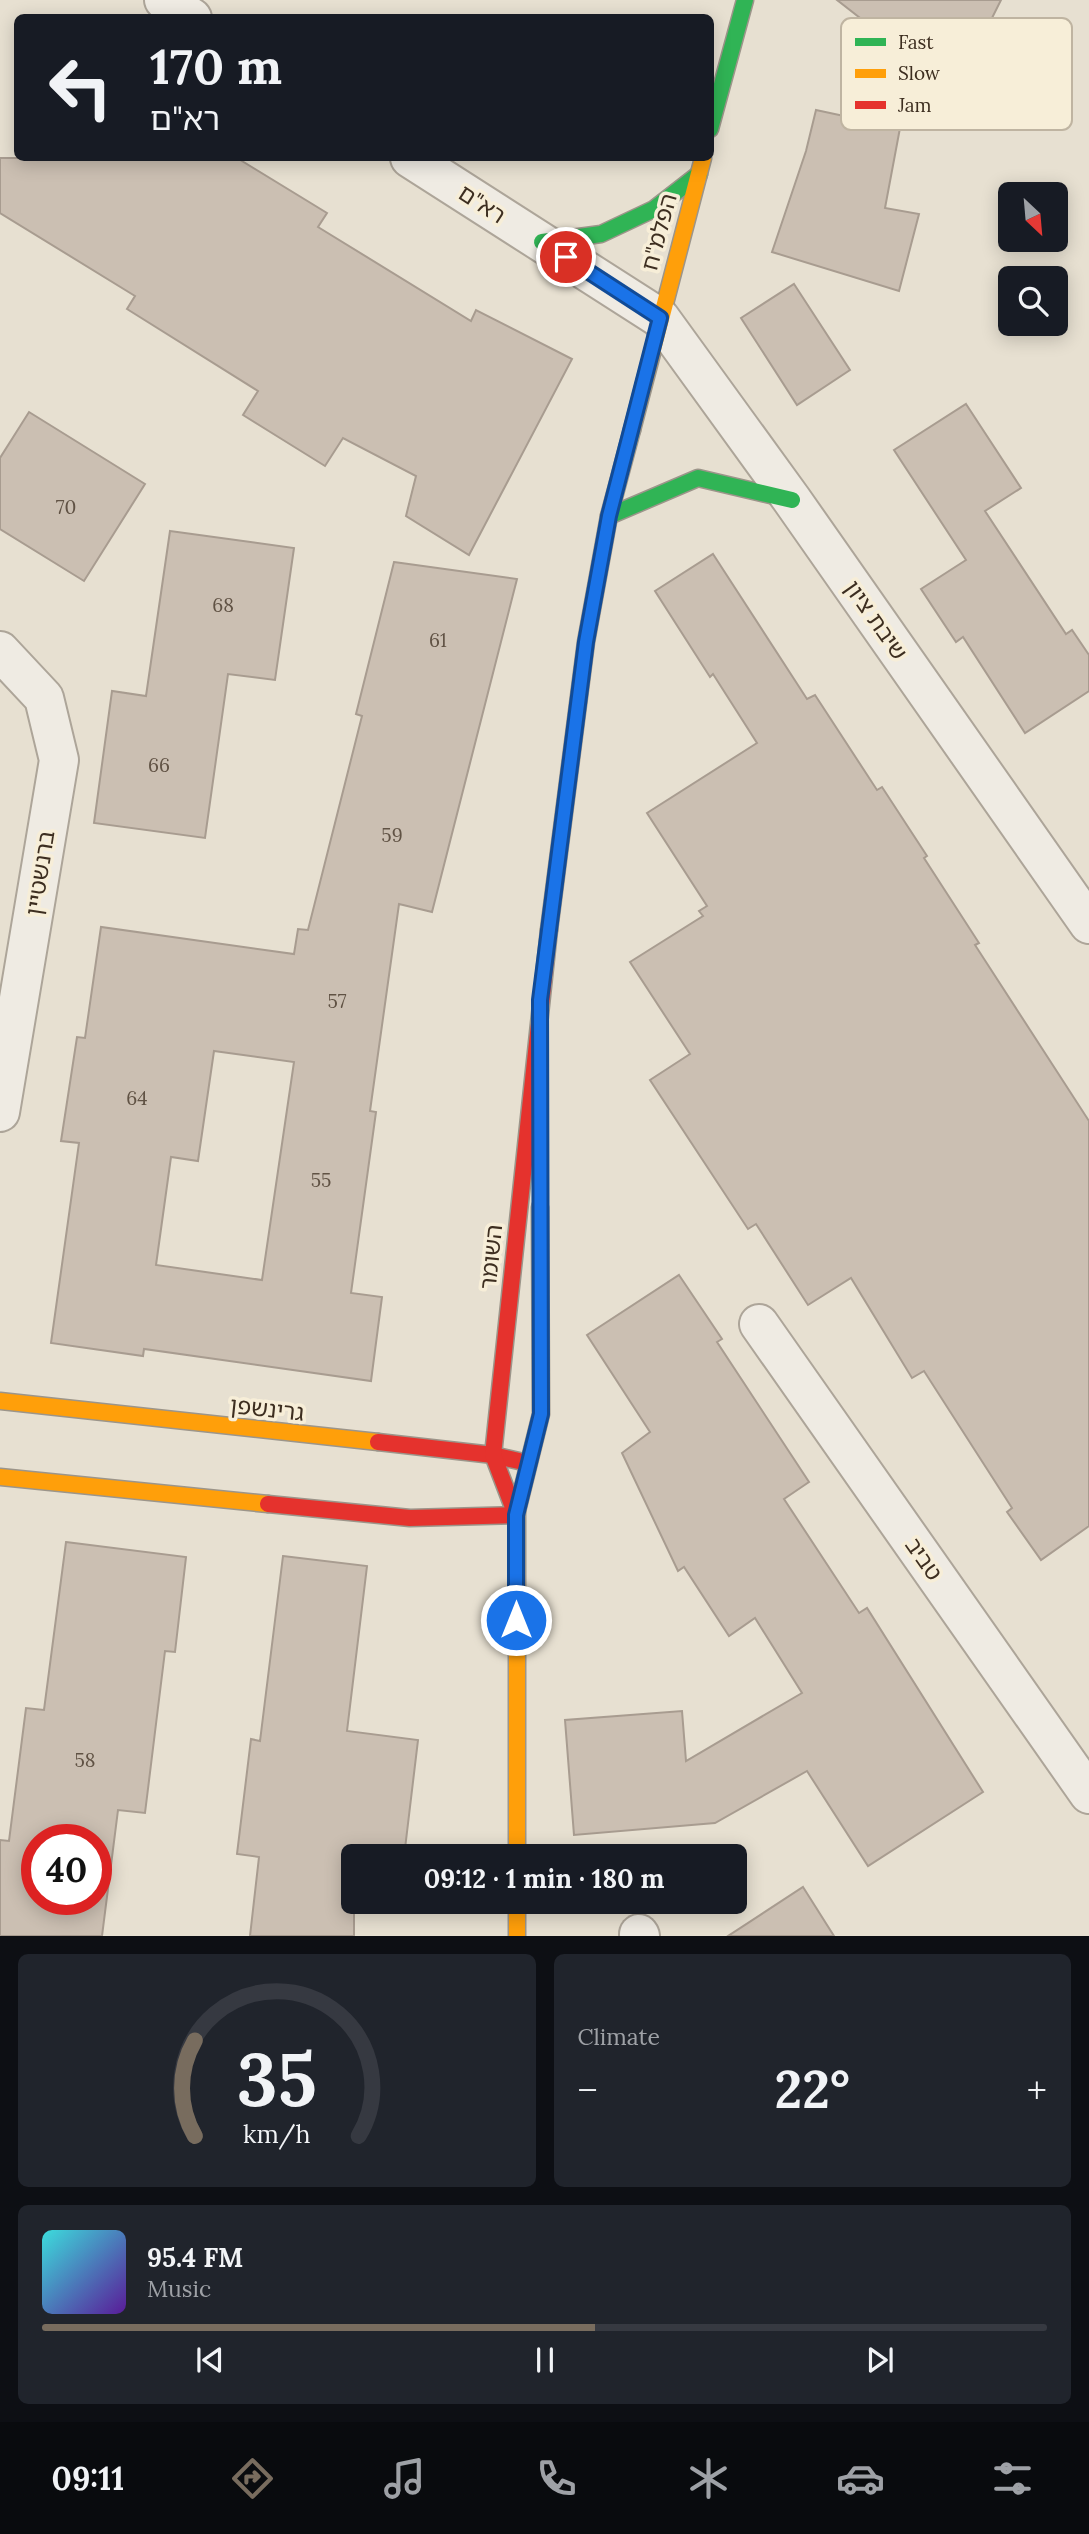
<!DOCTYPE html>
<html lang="en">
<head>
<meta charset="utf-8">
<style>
	:root { --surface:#171b24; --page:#20242c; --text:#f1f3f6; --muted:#9ea1a6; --line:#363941; --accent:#786c5e }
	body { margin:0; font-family:Lora,"Noto Sans Hebrew",serif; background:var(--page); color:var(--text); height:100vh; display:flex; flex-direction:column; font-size:26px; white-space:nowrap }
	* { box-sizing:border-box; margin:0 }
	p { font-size:23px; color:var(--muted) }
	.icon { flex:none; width:38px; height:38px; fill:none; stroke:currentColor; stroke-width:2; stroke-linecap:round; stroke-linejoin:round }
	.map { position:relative; height:1936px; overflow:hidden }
	.panel { display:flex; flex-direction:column; gap:18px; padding:18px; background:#0d0f14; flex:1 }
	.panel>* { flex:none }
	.guide { position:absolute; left:14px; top:14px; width:700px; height:147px; border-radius:10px; box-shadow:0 4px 18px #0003; background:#171b24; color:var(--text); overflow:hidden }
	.needle { width:46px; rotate:154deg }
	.controls { position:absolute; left:998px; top:182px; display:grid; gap:14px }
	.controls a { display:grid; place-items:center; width:70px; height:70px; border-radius:10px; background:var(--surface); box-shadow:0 4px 18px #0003; font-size:35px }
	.speed { position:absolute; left:21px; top:1824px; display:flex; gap:14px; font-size:35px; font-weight:700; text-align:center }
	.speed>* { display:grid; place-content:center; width:91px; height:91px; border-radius:50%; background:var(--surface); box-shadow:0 4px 18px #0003; line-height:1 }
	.speed .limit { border:10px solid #d22; background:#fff; color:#111 }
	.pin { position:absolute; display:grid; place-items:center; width:60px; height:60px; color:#fff; margin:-30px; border:4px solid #fff; border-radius:50%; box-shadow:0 2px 7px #0007 }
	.me { position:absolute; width:77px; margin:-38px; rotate:0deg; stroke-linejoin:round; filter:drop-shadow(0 0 5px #0008) }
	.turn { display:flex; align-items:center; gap:24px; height:147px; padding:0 21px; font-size:32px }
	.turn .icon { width:91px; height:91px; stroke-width:2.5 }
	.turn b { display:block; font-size:49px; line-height:60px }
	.big { font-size:52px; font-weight:700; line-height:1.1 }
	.panel .tile { flex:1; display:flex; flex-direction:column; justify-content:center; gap:10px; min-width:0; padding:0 24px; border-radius:10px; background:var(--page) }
	.panel .dial { align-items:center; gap:0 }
	.dial svg { height:182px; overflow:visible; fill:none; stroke:var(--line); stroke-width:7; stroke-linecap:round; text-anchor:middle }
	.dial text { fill:var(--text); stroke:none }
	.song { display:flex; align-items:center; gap:21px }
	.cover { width:84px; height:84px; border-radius:10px; background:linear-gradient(135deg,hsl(180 70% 55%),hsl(270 70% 35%)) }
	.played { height:7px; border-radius:4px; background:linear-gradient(90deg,var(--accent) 55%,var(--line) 55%) }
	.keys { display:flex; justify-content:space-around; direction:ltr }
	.heat { display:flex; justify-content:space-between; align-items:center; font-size:38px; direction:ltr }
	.panel .tiles { flex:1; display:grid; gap:18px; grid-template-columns:1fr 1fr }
	.tile:last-child { grid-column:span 2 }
	.trip { position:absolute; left:341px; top:1844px; width:406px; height:70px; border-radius:10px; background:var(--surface); box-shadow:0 4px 18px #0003; font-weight:700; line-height:70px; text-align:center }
	.menu { display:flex; height:112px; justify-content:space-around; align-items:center; background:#090b0e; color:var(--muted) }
	.menu .icon { width:49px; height:49px }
	.menu .selected { color:var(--accent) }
	.menu b { font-size:32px; color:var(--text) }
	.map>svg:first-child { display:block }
	.building { fill:#cbbfb2; stroke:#a89c90; stroke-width:2; fill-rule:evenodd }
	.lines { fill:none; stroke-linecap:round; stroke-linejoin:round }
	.street-casing { stroke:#ada599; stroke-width:42 }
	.fast-casing { stroke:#9c958a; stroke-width:19 }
	.slow-casing { stroke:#9c958a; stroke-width:19 }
	.jam-casing { stroke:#9c958a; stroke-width:19 }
	.street { stroke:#efebe3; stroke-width:38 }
	.fast { stroke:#30b455; stroke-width:16 }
	.slow { stroke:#ff9f0a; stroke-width:16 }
	.jam { stroke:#e5322d; stroke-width:16 }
	.route-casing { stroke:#114b97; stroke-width:18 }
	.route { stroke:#1a73e8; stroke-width:12 }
	.labels { text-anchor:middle; stroke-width:7; stroke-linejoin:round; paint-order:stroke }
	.number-label { font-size:19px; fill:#605244 }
	.street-label { font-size:23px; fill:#3d2e20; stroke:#f7eed8 }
	.key { fill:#f7eed8; stroke:#bfb4a1; stroke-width:2 }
	.key-label { font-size:19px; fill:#3d2e20 }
</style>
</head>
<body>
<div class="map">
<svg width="1089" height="1936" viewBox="0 0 1089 1936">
	<rect width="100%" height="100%" fill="#e7e0d1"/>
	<g class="building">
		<polygon points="837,0 1001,0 955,92"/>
		<polygon points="816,110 900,128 885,208 919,214 899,291 772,252 806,151"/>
		<polygon points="0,158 237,158 327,213 318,227 471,321 476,310 572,359 469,555 406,516 416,476 343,438 325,466 243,415 258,391 127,309 135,296 0,213"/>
		<polygon points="794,284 850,370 797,405 741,318"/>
		<polygon points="966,404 1021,488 985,511 1066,634 1072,630 1089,655 1089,691 1025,733 963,637 956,642 921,589 966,560 894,450"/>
		<polygon points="29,412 145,484 84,581 0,529 0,458"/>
		<polygon points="170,531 294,548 275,680 228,674 205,838 94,823 112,691 146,696"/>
		<polygon points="713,554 807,699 815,695 877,790 882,787 927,856 924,858 979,943 975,945 1089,1121 1089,1526 1041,1560 1007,1512 1012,1508 924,1371 912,1378 851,1278 808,1305 756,1224 748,1229 650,1080 690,1054 630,962 703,916 699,911 707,906 647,813 757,743 713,674 710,677 655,591"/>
		<path d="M394,562L517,579L432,912L399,904L370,1111L376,1112L351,1293L382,1297L371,1381L144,1349L143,1356L51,1343L79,1143L61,1141L77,1037L85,1038L101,927L294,954L298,929L308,930L362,716L356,714ZM214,1051L294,1062L262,1280L156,1265L171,1157L198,1161Z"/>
		<polygon points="679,1275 722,1339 717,1342 809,1482 784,1499 859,1613 867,1608 983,1792 868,1866 807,1771 715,1823 574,1835 565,1720 682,1711 686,1761 802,1693 755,1618 729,1636 684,1567 678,1571 622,1453 650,1432 587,1335"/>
		<path d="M66,1542L186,1557L175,1652L165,1651L145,1813L118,1810L102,1936H0V1840L9,1841L26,1708L44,1710ZM37,1839H96V1899H37Z"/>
		<polygon points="283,1556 367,1566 347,1731 418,1740 404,1857 354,1857 354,1936 250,1936 259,1857 237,1854 251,1739 260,1741"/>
		<polygon points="803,1887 834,1936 728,1936"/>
	</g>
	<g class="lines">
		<defs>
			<g id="street">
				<polyline points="164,0 192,18"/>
				<polyline points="410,158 660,318 792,500 1089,924"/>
				<polyline points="0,651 44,698 59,760 0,1112"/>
				<polyline points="759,1324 1089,1794"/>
				<polyline points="639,1934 640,1936"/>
			</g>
			<g id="fast">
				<polyline points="710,129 745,0"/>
				<polyline points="542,242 601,234 654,209 699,174"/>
				<polyline points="609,516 698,478 792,500"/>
				<polyline points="549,930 586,642 609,516 632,430"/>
			</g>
			<g id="slow">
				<polyline points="632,430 703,158"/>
				<polyline points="0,1401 378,1442"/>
				<polyline points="0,1477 268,1504"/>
				<polyline points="517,1857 517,1511"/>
				<polyline points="517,1902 517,1936"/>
			</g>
			<g id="jam">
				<polyline points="378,1442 493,1455 519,1461"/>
				<polyline points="268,1504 410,1518 516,1515"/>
				<polyline points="517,1511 541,1414 540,1207"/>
				<polyline points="516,1515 493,1455 549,930"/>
			</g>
		</defs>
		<use href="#street" class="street-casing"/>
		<use href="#fast" class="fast-casing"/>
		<use href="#slow" class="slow-casing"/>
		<use href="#jam" class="jam-casing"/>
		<use href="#street" class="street"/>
		<use href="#fast" class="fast"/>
		<use href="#slow" class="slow"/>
		<use href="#jam" class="jam"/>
	</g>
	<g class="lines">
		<defs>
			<polyline id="route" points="516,1620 516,1515 541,1414 540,1000 586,642 609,516 660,318 566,257"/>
		</defs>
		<use href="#route" class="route-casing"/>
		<use href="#route" class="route"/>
	</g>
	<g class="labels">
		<g class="number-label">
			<text x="66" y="514">70</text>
			<text x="223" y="612">68</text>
			<text x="438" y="647">61</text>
			<text x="159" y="772">66</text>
			<text x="392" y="842">59</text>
			<text x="337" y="1008">57</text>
			<text x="137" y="1105">64</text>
			<text x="321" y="1187">55</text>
			<text x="85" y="1767">58</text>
		</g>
		<g class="street-label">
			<text transform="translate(482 204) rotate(33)" y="8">רא"ם</text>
			<text transform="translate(659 232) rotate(-75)" y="8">הפלמ"ח</text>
			<text transform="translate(876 620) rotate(55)" y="8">שיבת ציון</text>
			<text transform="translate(40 873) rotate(-81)" y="8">ברנשטיין</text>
			<text transform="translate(491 1257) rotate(-84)" y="8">השומר</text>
			<text transform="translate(267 1409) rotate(6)" y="8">גרינשפן</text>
			<text transform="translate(924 1559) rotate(55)" y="8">טביב</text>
		</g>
	</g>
	<rect x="841" y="18" width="231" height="112" rx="10" class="key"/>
	<rect x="855" y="38" width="31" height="8" fill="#30b455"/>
	<rect x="855" y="69" width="31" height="9" fill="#ff9f0a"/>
	<rect x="855" y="101" width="31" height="8" fill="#e5322d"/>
	<g class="key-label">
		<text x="898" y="49">Fast</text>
		<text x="898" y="80">Slow</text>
		<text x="898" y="112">Jam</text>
	</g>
</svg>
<div class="controls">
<a><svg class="needle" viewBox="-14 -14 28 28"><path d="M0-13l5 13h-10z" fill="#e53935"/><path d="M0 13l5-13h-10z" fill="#9ea1a6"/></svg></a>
<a><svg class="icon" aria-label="search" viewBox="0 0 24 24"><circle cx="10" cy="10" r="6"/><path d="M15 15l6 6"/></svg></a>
</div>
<div class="speed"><div class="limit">40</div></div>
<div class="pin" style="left:566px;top:257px;background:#d93025"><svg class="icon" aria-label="arrive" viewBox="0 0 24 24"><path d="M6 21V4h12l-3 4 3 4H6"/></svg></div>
<svg class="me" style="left:516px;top:1620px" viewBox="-20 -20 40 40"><circle r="17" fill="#1a73e8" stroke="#fff" stroke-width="3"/><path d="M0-11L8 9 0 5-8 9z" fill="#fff"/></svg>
<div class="trip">09:12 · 1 min · 180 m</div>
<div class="guide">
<div class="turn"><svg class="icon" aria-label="left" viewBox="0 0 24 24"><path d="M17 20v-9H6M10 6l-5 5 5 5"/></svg><div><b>170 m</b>רא&quot;ם</div></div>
</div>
</div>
<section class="panel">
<div class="tiles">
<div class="tile dial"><svg viewBox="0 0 100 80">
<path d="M14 69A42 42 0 1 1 86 69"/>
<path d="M14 69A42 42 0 0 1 14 27" stroke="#786c5e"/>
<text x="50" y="56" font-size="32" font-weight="700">35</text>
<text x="50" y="72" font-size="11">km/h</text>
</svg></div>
<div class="tile"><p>Climate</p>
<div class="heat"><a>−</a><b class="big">22°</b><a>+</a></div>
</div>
<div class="tile">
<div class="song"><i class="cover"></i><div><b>95.4 FM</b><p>Music</p></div></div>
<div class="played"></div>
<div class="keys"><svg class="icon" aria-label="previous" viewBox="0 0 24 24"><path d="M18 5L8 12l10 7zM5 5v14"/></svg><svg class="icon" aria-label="pause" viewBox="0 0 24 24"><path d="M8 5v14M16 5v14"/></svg><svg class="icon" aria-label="next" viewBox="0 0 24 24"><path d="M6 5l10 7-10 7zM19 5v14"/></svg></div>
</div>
</div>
</section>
<nav class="menu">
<b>09:11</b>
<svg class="icon selected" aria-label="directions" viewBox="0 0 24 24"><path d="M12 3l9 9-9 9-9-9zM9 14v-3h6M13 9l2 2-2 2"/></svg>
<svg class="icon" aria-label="music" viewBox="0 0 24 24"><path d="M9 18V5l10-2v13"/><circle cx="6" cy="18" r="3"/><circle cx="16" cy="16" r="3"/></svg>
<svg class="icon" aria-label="phone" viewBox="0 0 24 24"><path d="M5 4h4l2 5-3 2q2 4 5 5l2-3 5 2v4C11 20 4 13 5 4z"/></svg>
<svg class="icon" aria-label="climate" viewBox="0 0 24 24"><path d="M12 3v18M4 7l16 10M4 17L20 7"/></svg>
<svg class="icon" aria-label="car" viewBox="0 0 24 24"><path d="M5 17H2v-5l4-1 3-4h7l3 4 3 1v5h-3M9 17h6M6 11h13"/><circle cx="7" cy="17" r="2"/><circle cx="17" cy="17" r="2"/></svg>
<svg class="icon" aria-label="filters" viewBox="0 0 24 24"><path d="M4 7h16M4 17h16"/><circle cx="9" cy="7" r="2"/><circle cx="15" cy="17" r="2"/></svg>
</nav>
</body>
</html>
